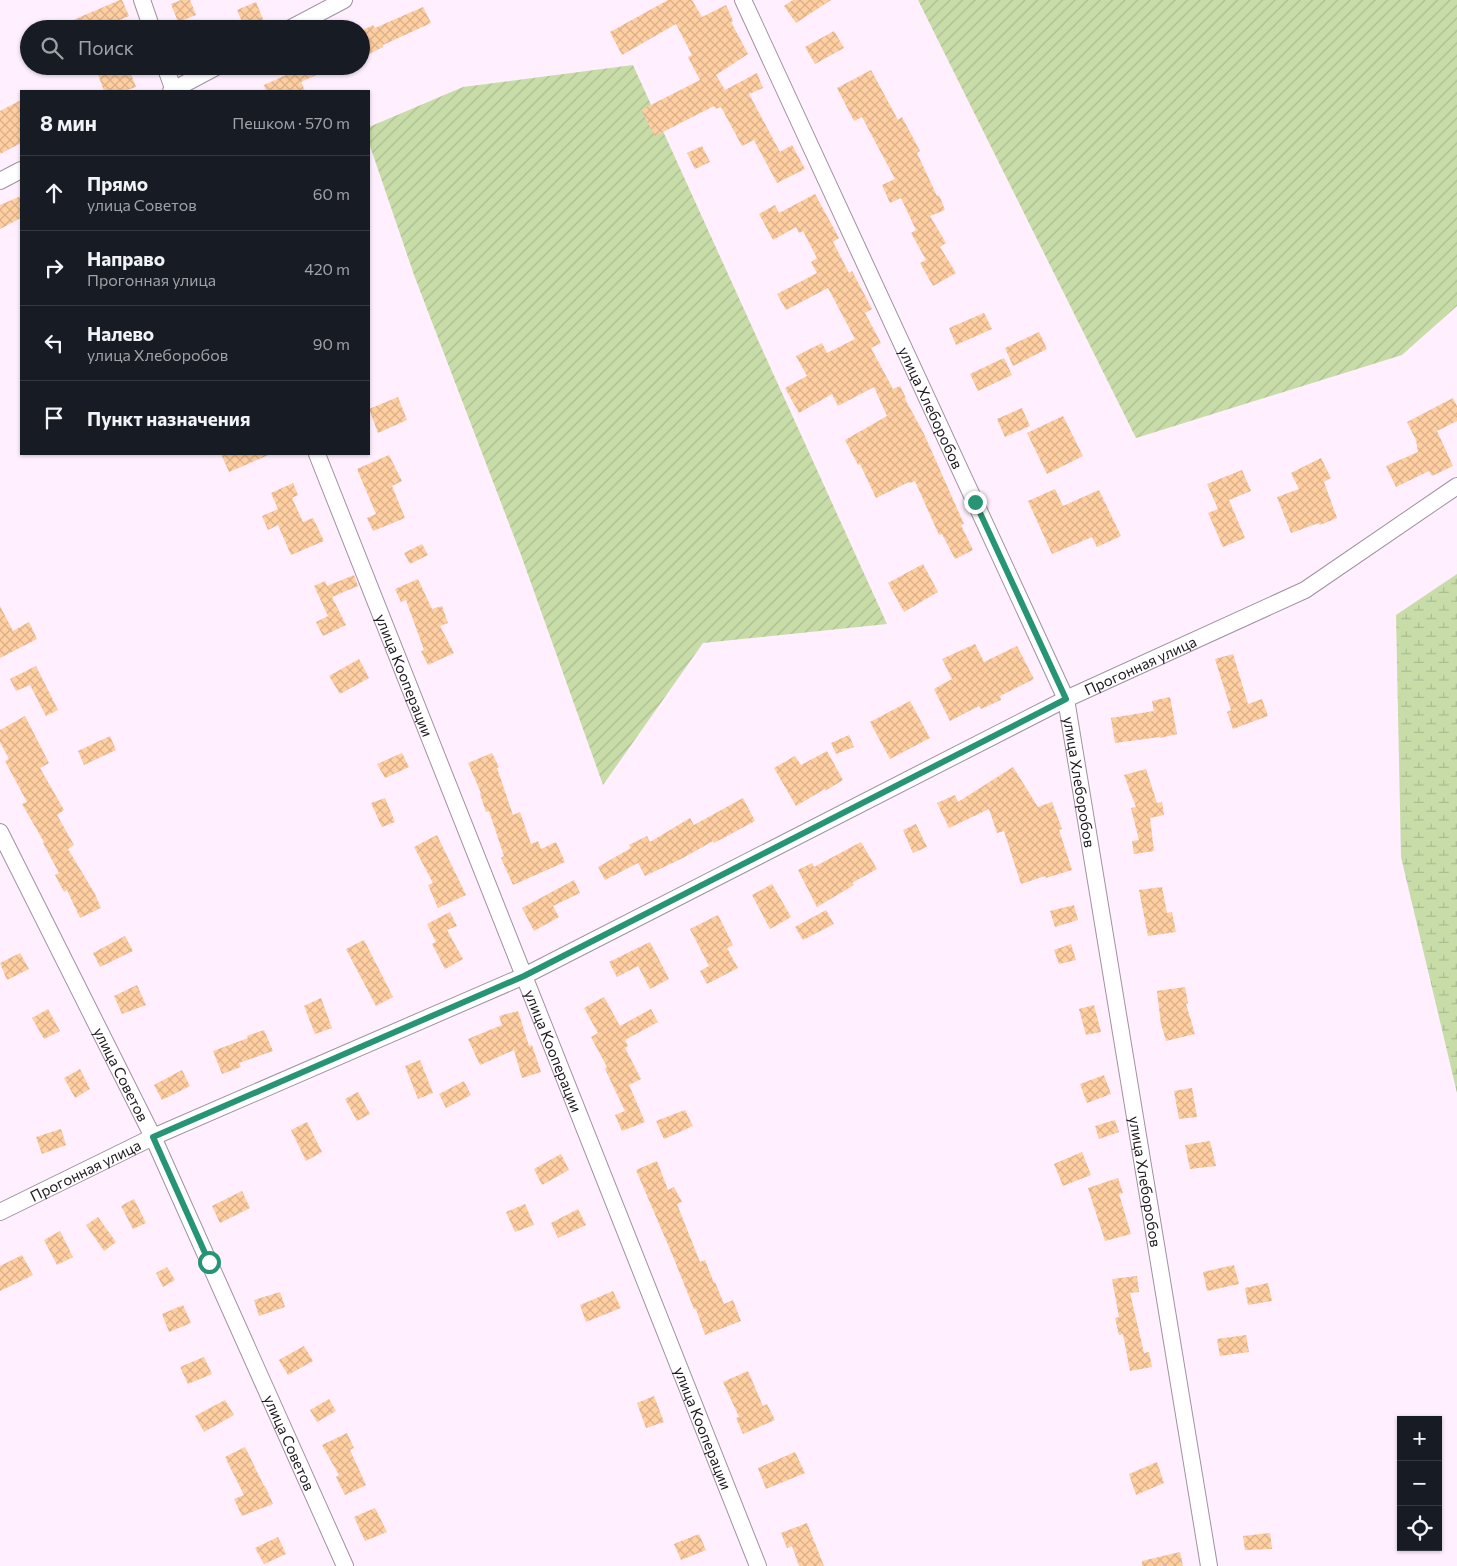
<!DOCTYPE html>
<html lang="ru">
<head>
<meta charset="utf-8">
<style>
  body { margin:0; font-family:Commissioner,sans-serif; background:#20242c; color:#f1f3f6 }
  .controls { position:absolute; right:15px; bottom:15px; display:grid; overflow:hidden; border-radius:0px; box-shadow:0 1px 4px #0004 }
  .controls button { width:45px; height:45px; display:grid; place-items:center; padding:0; border:0; border-bottom:1px solid #363941; background:#171b24; color:#f1f3f6; font:25px sans-serif }
  .stop { position:absolute; width:15px; height:15px; margin:-11px; border:4px solid #269475; border-radius:50%; background:#fff }
  .stop.end { background:#269475; border-color:#fff; box-shadow:0 1px 5px #0008 }
  .list { margin:0; padding:0; list-style:none }
  h2 { display:flex; justify-content:space-between; align-items:center; height:65px; margin:0; padding:0 20px; font-size:21px }
  h2 small { font-size:16px; font-weight:400; color:#9ea1a6 }
  .list li { display:grid; grid-template-columns:32px 1fr auto; gap:15px; align-items:center; box-sizing:border-box; height:75px; padding:0 20px; border-top:1px solid #363941 }
  .list b { display:block; font-size:19px; white-space:nowrap }
  .list p { margin:0; font-size:16px; white-space:nowrap; color:#9ea1a6 }
  .list em { font-size:16px; font-style:normal; color:#9ea1a6 }
  .icon { flex:none; width:28px; height:28px; fill:none; stroke:currentColor; stroke-width:2; stroke-linecap:round; stroke-linejoin:round }
  .map { position:relative; flex:none; width:1457px; height:1566px; overflow:hidden }
  .search { position:absolute; background:#171b24; box-shadow:0 1px 4px #0004; left:20px; top:20px; width:350px; height:55px; display:flex; align-items:center; gap:12px; box-sizing:border-box; padding:0 18px; border-radius:28px; color:#9ea1a6; font-size:19px }
  .panel { position:absolute; background:#171b24; box-shadow:0 1px 4px #0004; left:20px; top:90px; width:350px; height:365px; border-radius:0px }
  .map>svg:first-child { display:block }
  .wetland { fill:url(#wetland-marsh) }
  .garden { fill:url(#garden-furrows) }
  .building { fill:url(#building-cross-hatch) }
  .lines { fill:none; stroke-linecap:round; stroke-linejoin:round }
  .street-casing { stroke:#a092a0; stroke-width:18 }
  .street { stroke:#fff; stroke-width:16 }
  .route { stroke:#269475; stroke-width:6 }
  .labels { text-anchor:middle; dominant-baseline:central; stroke-width:4; stroke-linejoin:round; paint-order:stroke }
  .street-label { font-size:15px; fill:#1e191f; stroke:#ffefff }
</style>
</head>
<body>
<div class="map">
<svg width="1457" height="1566" viewBox="0 0 1457 1566">
  <defs>
    <pattern id="wetland-marsh" width="20" height="14" patternUnits="userSpaceOnUse" patternTransform="scale(1.25)"><rect width="20" height="14" fill="#c8dca8"/><path d="M1 5h8M5 5V1M11 12h8M15 12V8" fill="none" stroke="#abbc90"/></pattern>
    <pattern id="garden-furrows" width="10" height="10" patternUnits="userSpaceOnUse" patternTransform="scale(1.25)"><rect width="10" height="10" fill="#c8dca8"/><path d="M-1 1l2-2M0 10L10 0M9 11l2-2" fill="none" stroke="#abbc90"/></pattern>
    <pattern id="building-cross-hatch" width="8" height="8" patternUnits="userSpaceOnUse" patternTransform="scale(1.25)"><rect width="8" height="8" fill="#ffcea1"/><path d="M0 0l8 8M0 8l8-8" fill="none" stroke="#dab08a"/></pattern>
  </defs>
  <rect width="100%" height="100%" fill="#ffefff"/>
  <!-- wetland -->
  <path class="wetland" d="M1457,574V1093L1401,857L1396,615Z"/>
  <!-- garden -->
  <g class="garden">
    <path d="M918,0H1457V306L1402,355L1136,438Z"/>
    <path d="M633,65L887,624L703,643L603,785L521,555L414,275L369,143V127L463,87Z"/>
  </g>
  <!-- building -->
  <g class="building">
    <path d="M120,0H122L129,16L98,29H52Z"/>
    <path d="M181,0H190L196,15L178,22L171,4Z"/>
    <path d="M668,0H692L702,17L726,5L733,21L731,22L748,54L716,75L725,90L757,73L763,88L749,94L780,152L792,145L805,169L777,183L754,140L742,146L721,107L716,109L714,106L655,136L641,110L700,80L688,57L692,55L676,24L622,55L610,32Z"/>
    <path d="M793,0H831L796,23L784,6Z"/>
    <path d="M256,2L267,29H245L237,10Z"/>
    <path d="M423,7L431,23L383,45V47L369,54L361,38V31L373,25L375,28Z"/>
    <path d="M834,31L844,48L815,64L805,47Z"/>
    <path d="M95,66H128L136,87L124,91H104Z"/>
    <path d="M306,66H336L301,82L305,91H266L264,85Z"/>
    <path d="M871,70L898,120L902,117L920,151L917,153L937,196L939,195L945,210L930,216L946,243L940,247L956,273L933,286L920,263L926,260L911,233L916,230L901,198L890,203L882,185L895,179L862,117L854,121L837,88Z"/>
    <path d="M21,100V143L0,154V111Z"/>
    <path d="M702,146L710,162L695,169L687,153Z"/>
    <path d="M815,194L839,238L833,242L849,273L852,271L872,309L865,313L881,343L871,348L893,389L900,386L906,398L905,399L924,434L964,524L961,525L973,550L955,559L942,534L939,535L915,481L910,483L909,482L876,498L860,464L858,465L845,440L887,416L874,387L838,406L832,394L799,413L785,388L807,376L796,356L822,343L827,353L855,339L828,288L786,310L777,294L817,273L811,262L817,258L803,231L799,233L796,227L773,240L759,214L775,205L779,213Z"/>
    <path d="M21,196V218L0,229V205Z"/>
    <path d="M984,313L992,329L956,345L949,328Z"/>
    <path d="M1039,332L1047,349L1013,366L1005,348Z"/>
    <path d="M1004,358L1012,375L978,391L970,374Z"/>
    <path d="M398,397L407,420L378,433L369,409Z"/>
    <path d="M1453,398L1457,406V421L1437,431L1453,466L1432,476L1429,471L1396,487L1386,466L1418,452L1416,440L1407,422Z"/>
    <path d="M1022,408L1030,426L1005,437L997,419Z"/>
    <path d="M1063,416L1083,456L1047,474L1027,433Z"/>
    <path d="M221,454H271L229,472Z"/>
    <path d="M389,455L402,481L392,486L405,518L373,531L367,518L376,514L357,469Z"/>
    <path d="M1321,458L1331,478L1324,482L1337,518L1320,525L1319,523L1291,533L1277,497L1299,489L1291,473Z"/>
    <path d="M1242,470L1251,491L1229,500L1245,538L1223,547L1208,513L1218,509L1207,484Z"/>
    <path d="M293,483L298,495L292,498L303,522L313,518L324,541L291,555L278,525L268,530L262,516L278,509L271,493Z"/>
    <path d="M1055,489L1063,506L1099,490L1121,536L1097,547L1092,537L1052,554L1028,501Z"/>
    <path d="M422,544L428,555L410,564L404,553Z"/>
    <path d="M923,564L938,592L904,612L888,583Z"/>
    <path d="M354,575L358,586L332,597L346,625L323,636L316,622L328,616L314,586L325,581L327,586Z"/>
    <path d="M418,579L432,609L442,606L448,623L440,626L454,653L428,665L421,651L424,650L406,600L401,602L395,589Z"/>
    <path d="M0,606L13,631L29,622L37,639L0,658Z"/>
    <path d="M975,644L984,662L1017,646L1034,679L1000,696L1001,700L981,709L979,706L950,721L934,689L952,679L942,659Z"/>
    <path d="M1233,654L1248,704L1262,699L1268,716L1233,729L1227,712L1231,710L1215,659Z"/>
    <path d="M359,659L369,678L340,694L329,676Z"/>
    <path d="M36,666L58,710L46,716L30,685L16,691L10,679Z"/>
    <path d="M1170,697L1177,734L1160,738V737L1115,743L1111,718L1154,711L1152,701Z"/>
    <path d="M910,701L930,738L890,759L870,722Z"/>
    <path d="M25,716L49,763L40,768L64,810L57,815L74,845L68,849L95,894L101,908L80,918L67,890L64,892L55,875L59,873L43,843L44,842L22,804L27,802L5,761L9,759L0,742V730Z"/>
    <path d="M849,735L854,747L836,754L831,743Z"/>
    <path d="M110,736L116,750L84,765L78,751Z"/>
    <path d="M827,751L843,780L825,791V789L796,806L774,768L795,756L801,765Z"/>
    <path d="M402,753L409,767L385,778L377,764Z"/>
    <path d="M492,753L499,767L497,768L513,815L520,812L531,844L538,841L541,849L556,842L565,862L513,885L501,858L504,856L489,811L486,812L480,794L481,793L468,763Z"/>
    <path d="M1013,767L1038,807L1052,802L1062,829L1059,830L1072,870L1046,878L1045,876L1021,884L1004,831L997,833L989,809L949,828L937,803L955,795L958,802Z"/>
    <path d="M1146,769L1157,803L1162,802L1164,815L1150,818L1154,851L1134,854L1132,841L1139,840L1131,808L1136,807L1124,775Z"/>
    <path d="M385,798L395,822L382,827L371,803Z"/>
    <path d="M743,798L755,821L714,843L713,841L683,858L645,876L638,863L605,880L598,867L631,848L629,845L647,836L650,842L690,818L694,825Z"/>
    <path d="M916,824L927,847L913,853L903,830Z"/>
    <path d="M437,835L466,895L438,908L428,885L433,883L414,847Z"/>
    <path d="M861,842L877,869L852,883L854,885L817,907L798,870L812,863L814,867Z"/>
    <path d="M574,880L580,893L553,906L559,917L534,931L522,908Z"/>
    <path d="M772,884L791,917L770,929L752,895Z"/>
    <path d="M1162,887L1167,913L1172,912L1176,932L1148,936L1139,890Z"/>
    <path d="M1074,905L1078,920L1055,927L1050,911Z"/>
    <path d="M826,910L834,924L803,940L795,927Z"/>
    <path d="M450,912L457,926L447,930L463,959L445,969L432,944L436,942L427,924Z"/>
    <path d="M718,915L733,945L727,948L738,968L707,984L700,971L709,966L690,929Z"/>
    <path d="M125,936L133,951L100,967L93,953Z"/>
    <path d="M364,940L393,997L376,1006L346,949Z"/>
    <path d="M650,942L669,979L650,989L638,966L617,977L609,962Z"/>
    <path d="M1071,944L1076,960L1059,964L1054,950Z"/>
    <path d="M20,953L29,969L7,980L0,963Z"/>
    <path d="M137,985L146,1005L122,1014L114,996Z"/>
    <path d="M1185,987L1188,1003L1186,1004L1195,1034L1166,1041L1161,1024L1157,991Z"/>
    <path d="M604,997L620,1026L651,1009L658,1022L625,1040L628,1046L625,1048L641,1079L629,1085L645,1122L622,1131L615,1115L625,1111L605,1069L607,1067L591,1037L598,1033L584,1008Z"/>
    <path d="M321,998L332,1028L315,1034L304,1006Z"/>
    <path d="M1094,1005L1101,1032L1086,1035L1079,1009Z"/>
    <path d="M48,1009L60,1031L44,1039L32,1018Z"/>
    <path d="M518,1011L529,1046L532,1045L541,1072L522,1078L514,1050L480,1065L468,1039L502,1025L499,1016Z"/>
    <path d="M264,1030L273,1051L239,1063L241,1067L222,1074L213,1051L248,1038L247,1036Z"/>
    <path d="M420,1060L433,1093L418,1099L405,1066Z"/>
    <path d="M80,1069L90,1089L75,1098L64,1078Z"/>
    <path d="M182,1070L190,1086L162,1100L154,1085Z"/>
    <path d="M1104,1075L1111,1094L1087,1103L1080,1084Z"/>
    <path d="M464,1081L471,1095L446,1108L439,1094Z"/>
    <path d="M1192,1088L1197,1117L1179,1119L1174,1091Z"/>
    <path d="M358,1092L370,1114L357,1121L345,1099Z"/>
    <path d="M685,1110L693,1126L664,1139L656,1121Z"/>
    <path d="M1115,1120L1119,1132L1099,1139L1095,1126Z"/>
    <path d="M307,1122L322,1152L306,1161L291,1130Z"/>
    <path d="M61,1129L66,1145L42,1154L36,1137Z"/>
    <path d="M1210,1141L1216,1166L1190,1169L1185,1145Z"/>
    <path d="M1082,1152L1091,1175L1063,1186L1054,1164Z"/>
    <path d="M561,1154L569,1170L542,1185L534,1169Z"/>
    <path d="M657,1161L668,1190L674,1187L682,1202L677,1204L700,1262L705,1260L714,1283L715,1282L724,1304L733,1300L741,1321L705,1335L696,1309H694L672,1254L636,1170Z"/>
    <path d="M1118,1178L1123,1193L1119,1194L1131,1234L1105,1241L1088,1188Z"/>
    <path d="M242,1191L250,1208L220,1223L212,1206Z"/>
    <path d="M134,1199L146,1223L133,1229L121,1206Z"/>
    <path d="M525,1204L534,1225L515,1232L506,1212Z"/>
    <path d="M578,1209L586,1225L558,1238L551,1223Z"/>
    <path d="M98,1217L116,1242L104,1251L86,1225Z"/>
    <path d="M60,1231L73,1257L57,1265L44,1240Z"/>
    <path d="M22,1255L33,1275L0,1291V1266Z"/>
    <path d="M1234,1265L1239,1284L1207,1291L1203,1272Z"/>
    <path d="M167,1267L175,1280L163,1287L156,1273Z"/>
    <path d="M1137,1276L1139,1292L1130,1293L1144,1353L1149,1352L1152,1367L1130,1371L1123,1334L1119,1335L1115,1318L1119,1317L1112,1279Z"/>
    <path d="M1268,1283L1272,1301L1248,1305L1245,1288Z"/>
    <path d="M613,1291L621,1308L586,1322L580,1305Z"/>
    <path d="M280,1292L285,1307L259,1316L254,1300Z"/>
    <path d="M183,1305L191,1323L169,1332L162,1314Z"/>
    <path d="M1246,1335L1249,1352L1220,1356L1217,1339Z"/>
    <path d="M304,1346L313,1361L288,1375L279,1360Z"/>
    <path d="M204,1357L212,1374L188,1384L180,1367Z"/>
    <path d="M748,1371L763,1406L767,1404L775,1420L743,1434L736,1418L739,1417L723,1382Z"/>
    <path d="M654,1396L664,1422L646,1428L637,1403Z"/>
    <path d="M329,1399L336,1411L317,1422L310,1410Z"/>
    <path d="M225,1400L234,1415L204,1432L195,1416Z"/>
    <path d="M347,1433L354,1448L350,1450L366,1485L345,1495L336,1477L339,1475L322,1445Z"/>
    <path d="M245,1447L264,1486H265L273,1504L242,1516L234,1499L244,1495L225,1457Z"/>
    <path d="M795,1452L805,1473L766,1489L758,1468Z"/>
    <path d="M1157,1462L1164,1483L1136,1495L1129,1474Z"/>
    <path d="M375,1508L387,1532L365,1541L354,1517Z"/>
    <path d="M807,1523L824,1566H799L792,1546L787,1548L781,1533Z"/>
    <path d="M1270,1533L1272,1549L1245,1550L1243,1536Z"/>
    <path d="M699,1534L706,1550L681,1560L674,1544Z"/>
    <path d="M278,1537L286,1554L264,1564L255,1548Z"/>
    <path d="M1180,1552L1183,1566H1142V1561Z"/>
  </g>
  <g class="lines">
    <defs>
      <g id="street">
        <path d="M142,0L152,29"/>
        <path id="s1" d="M743,0L1066,699L1209,1566"/>
        <path d="M289,29L344,0"/>
        <path d="M165,66L174,91"/>
        <path d="M171,91L218,66"/>
        <path d="M0,181L21,170"/>
        <path id="s2" d="M317,454L758,1566"/>
        <path id="s3" d="M0,832L153,1137L345,1566"/>
        <path id="s4" d="M0,1212L153,1137L524,976L1066,699L1305,590L1457,486"/>
      </g>
    </defs>
    <!-- street casing -->
    <use href="#street" class="street-casing"/>
    <!-- street -->
    <use href="#street" class="street"/>
  </g>
  <g class="lines">
    <!-- route -->
    <path class="route" d="M209,1262L153,1137L524,976L1066,699L975,502"/>
  </g>
  <g class="labels">
    <!-- street labels -->
    <g class="street-label">
      <text stroke="none"><textPath href="#s1" startOffset="449">улица Хлеборобов</textPath></text>
      <text stroke="none"><textPath href="#s4" startOffset="1265">Прогонная улица</textPath></text>
      <text stroke="none"><textPath href="#s2" startOffset="238">улица Кооперации</textPath></text>
      <text stroke="none"><textPath href="#s1" startOffset="854">улица Хлеборобов</textPath></text>
      <text stroke="none"><textPath href="#s2" startOffset="642">улица Кооперации</textPath></text>
      <text stroke="none"><textPath href="#s3" startOffset="271">улица Советов</textPath></text>
      <text stroke="none"><textPath href="#s4" startOffset="95">Прогонная улица</textPath></text>
      <text stroke="none"><textPath href="#s1" startOffset="1259">улица Хлеборобов</textPath></text>
      <text stroke="none"><textPath href="#s2" startOffset="1048">улица Кооперации</textPath></text>
      <text stroke="none"><textPath href="#s3" startOffset="676">улица Советов</textPath></text>
    </g>
  </g>
</svg>
<div class="controls">
<button>+</button>
<button>−</button>
<button><svg class="icon" aria-label="locate" viewBox="0 0 24 24"><circle cx="12" cy="12" r="6"/><path d="M12 2v4M12 18v4M2 12h4M18 12h4"/></svg></button>
</div>
<div class="stop" style="left:209px;top:1262px"></div>
<div class="stop end" style="left:975px;top:502px"></div>
<div class="search"><svg class="icon" aria-label="search" viewBox="0 0 24 24"><circle cx="10" cy="10" r="6"/><path d="M15 15l6 6"/></svg>Поиск</div>
<section class="panel">
<h2>8 мин<small>Пешком · 570 m</small></h2>
<ul class="list">
<li><svg class="icon" aria-label="ahead" viewBox="0 0 24 24"><path d="M12 20V5M6 11l6-6 6 6"/></svg><div><b>Прямо</b><p>улица Советов</p></div><em>60 m</em></li>
<li><svg class="icon" aria-label="right" viewBox="0 0 24 24"><path d="M7 20v-9h11M14 6l5 5-5 5"/></svg><div><b>Направо</b><p>Прогонная улица</p></div><em>420 m</em></li>
<li><svg class="icon" aria-label="left" viewBox="0 0 24 24"><path d="M17 20v-9H6M10 6l-5 5 5 5"/></svg><div><b>Налево</b><p>улица Хлеборобов</p></div><em>90 m</em></li>
<li><svg class="icon" aria-label="arrive" viewBox="0 0 24 24"><path d="M6 21V4h12l-3 4 3 4H6"/></svg><div><b>Пункт назначения</b></div></li>
</ul>
</section>
</div>
</body>
</html>
